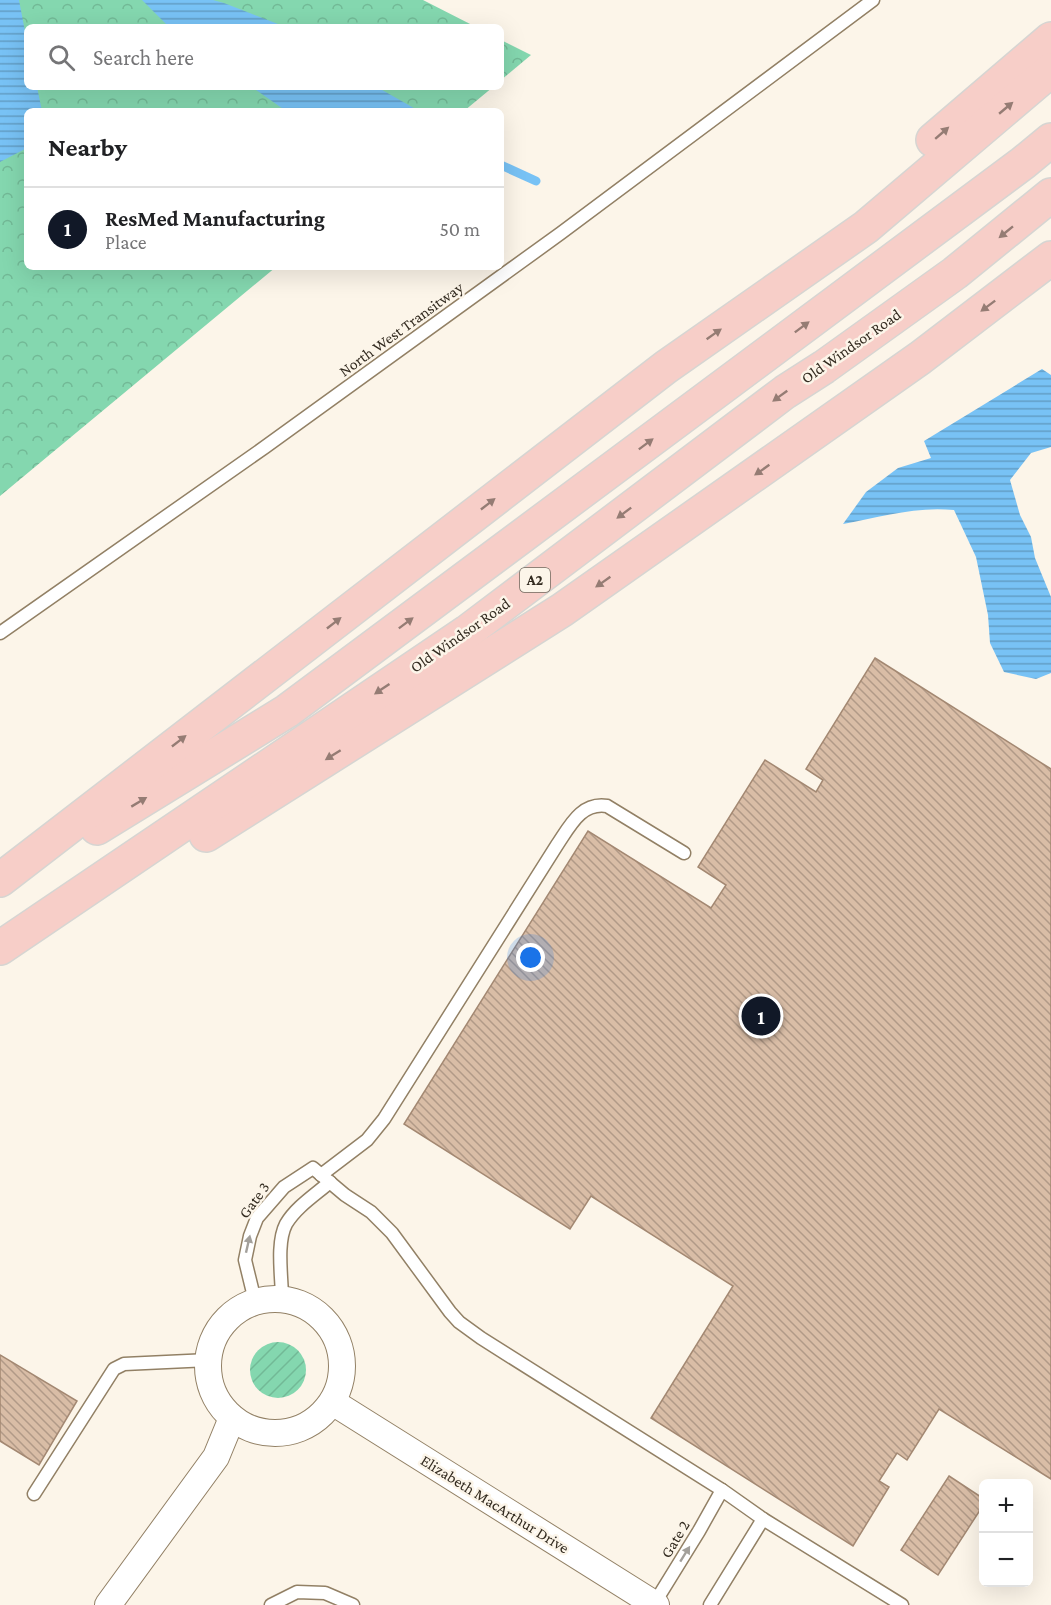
<!DOCTYPE html>
<html lang="en">
<head>
<meta charset="utf-8">
<style>
  body { margin:0; font-family:"Crimson Pro",serif; background:#f2f2f2; color:#202124 }
  .controls { position:absolute; right:18px; bottom:18px; display:grid; overflow:hidden; border-radius:9px; box-shadow:0 6px 24px #0002 }
  .controls button { width:54px; height:54px; display:grid; place-items:center; padding:0; border:0; border-bottom:2px solid #e0e0e0; background:#fff; color:#202124; font:30px sans-serif }
  .you { position:absolute; left:531px; top:958px; width:21px; height:21px; margin:-15px; border:4px solid #fff; border-radius:50%; background:#1a73e8; box-shadow:0 0 0 9px #1a73e833 }
  .badge { display:grid; place-items:center; width:39px; height:39px; border-radius:50%; background:#111827; color:#fff; font-size:20px; font-weight:700 }
  .pin { position:absolute; translate:-50% -50%; border:3px solid #fff; box-shadow:0 2px 6px #0006 }
  .list { margin:0; padding:0; list-style:none }
  h2 { display:flex; justify-content:space-between; align-items:center; height:78px; margin:0; padding:0 24px; font-size:26px }
  h2 small { font-size:20px; font-weight:400; color:#757577 }
  .list li { display:grid; grid-template-columns:39px 1fr auto; gap:18px; align-items:center; box-sizing:border-box; height:84px; padding:0 24px; border-top:2px solid #e0e0e0 }
  .list b { display:block; font-size:22px; white-space:nowrap }
  .list p { margin:0; font-size:20px; white-space:nowrap; color:#757577 }
  .list em { font-size:20px; font-style:normal; color:#757577 }
  .icon { flex:none; width:33px; height:33px; fill:none; stroke:currentColor; stroke-width:2; stroke-linecap:round; stroke-linejoin:round }
  .map { position:relative; flex:none; width:1051px; height:1605px; overflow:hidden }
  .search { position:absolute; background:#fff; box-shadow:0 6px 24px #0002; left:24px; top:24px; width:480px; height:66px; display:flex; align-items:center; gap:15px; box-sizing:border-box; padding:0 21px; border-radius:9px; color:#757577; font-size:22px }
  .panel { position:absolute; background:#fff; box-shadow:0 6px 24px #0002; left:24px; top:108px; width:480px; height:162px; border-radius:9px }
  .map>svg:first-child { display:block }
  .forest { fill:url(#forest-crowns) }
  .garden { fill:url(#garden-furrows) }
  .water { fill:url(#water-rules) }
  .lines { fill:none; stroke-linecap:round; stroke-linejoin:round }
  .stream { stroke:#78c2f5; stroke-width:9 }
  .building { fill:url(#building-back-hatch); stroke:#a38872; stroke-width:1.5 }
  .service-casing { stroke:#928065; stroke-width:15 }
  .minor-casing { stroke:#928065; stroke-width:28 }
  .trunk-casing { stroke:#d6d5d2; stroke-width:36 }
  .service { stroke:#fff; stroke-width:12 }
  .minor { stroke:#fff; stroke-width:26 }
  .trunk { stroke:#f7cec8; stroke-width:33 }
  .oneway { fill:#957c74 }
  .oneway2 { fill:#a3a09b }
  .labels { text-anchor:middle; dominant-baseline:central; stroke-width:5; stroke-linejoin:round; paint-order:stroke }
  .shield { fill:#fcf5e9; stroke:#6f685c; stroke-width:1.5 }
  .shield-label { font-size:15px; font-weight:bold; fill:#332b20 }
  .street-label { font-size:16px; fill:#332b20; stroke:#fcf5e9 }
</style>
</head>
<body>
<div class="map">
<svg width="1051" height="1605" viewBox="0 0 1051 1605">
  <defs>
    <pattern id="forest-crowns" width="20" height="18" patternUnits="userSpaceOnUse" patternTransform="scale(1.5)"><rect width="20" height="18" fill="#84d7af"/><path d="M2 6a3 3 0 1 1 6 0M12 15a3 3 0 1 1 6 0" fill="none" stroke="#72b996"/></pattern>
    <pattern id="garden-furrows" width="10" height="10" patternUnits="userSpaceOnUse" patternTransform="scale(1.5)"><rect width="10" height="10" fill="#84d7af"/><path d="M-1 1l2-2M0 10L10 0M9 11l2-2" fill="none" stroke="#72b996"/></pattern>
    <pattern id="water-rules" width="6" height="5" patternUnits="userSpaceOnUse" patternTransform="scale(1.5)"><rect width="6" height="5" fill="#78c2f5"/><path d="M0 2.5h6" fill="none" stroke="#639ec6"/></pattern>
    <pattern id="building-back-hatch" width="6" height="6" patternUnits="userSpaceOnUse" patternTransform="scale(1.5)"><rect width="6" height="6" fill="#d9bda6"/><path d="M-1 5l2 2M0 0l6 6M5-1l2 2" fill="none" stroke="#b19a87"/></pattern>
  </defs>
  <rect width="100%" height="100%" fill="#fcf5e9"/>
  <!-- forest -->
  <g class="forest">
    <path d="M0,0H423L476,27H27V87H493L464,111H27V267H276L0,496Z"/>
    <path d="M501,40L531,55L501,80Z"/>
  </g>
  <!-- garden -->
  <circle class="garden" cx="278" cy="1370" r="28"/>
  <!-- water -->
  <g class="water">
    <path d="M0,0H19L27,42V87H37L42,111H27V148L0,162Z"/>
    <path d="M142,0H213L224,3L278,24L281,27H169Z"/>
    <path d="M252,87H377L419,111H286Z"/>
    <path d="M1042,369L1051,375V447L1031,453L1010,480L1020,515L1031,537L1035,558L1051,597V673L1036,679L1004,672L990,643L988,615L976,557L954,510C916,506 880,517 843,524L866,492L898,468L931,458L924,441Z"/>
  </g>
  <g class="lines">
    <!-- stream -->
    <path class="stream" d="M501,165L536,181"/>
  </g>
  <!-- building -->
  <g class="building">
    <path d="M875,658L1051,769V1479L939,1409L907,1460L897,1453L879,1481L889,1487L853,1546L651,1418L733,1286L591,1196L570,1229L404,1124L588,831L711,908L726,885L698,867L765,760L816,792L823,780L806,769Z"/>
    <path d="M0,1355L77,1401L39,1465L0,1441Z"/>
    <path d="M949,1476L984,1499V1504L938,1575L901,1550Z"/>
  </g>
  <g class="lines">
    <defs>
      <g id="service">
        <path d="M0,633L265,447L561,233L873,0"/>
        <path d="M321,1175L367,1140L384,1119L557,845C570,826 581,802 607,806L684,853"/>
        <path d="M282,1299C282,1278 276,1243 286,1224C296,1207 315,1195 330,1182"/>
        <path d="M255,1301L245,1260L250,1236L257,1218L284,1187L313,1168L345,1195L371,1212L392,1233L450,1312L459,1322L481,1338L722,1490L763,1519L902,1605"/>
        <path d="M34,1494L114,1369L124,1364L209,1360"/>
        <path d="M654,1604L699,1531L722,1490"/>
        <path d="M271,1605L297,1592L325,1593L353,1605"/>
        <path d="M710,1605L763,1519"/>
      </g>
      <g id="minor">
        <circle cx="275" cy="1366" r="67"/>
        <path d="M334,1403L656,1605"/>
        <path d="M108,1605L216,1457L232,1418"/>
      </g>
      <g id="trunk">
        <path d="M933,140L1051,39"/>
        <path d="M97,828L287,711L1023,163L1051,140"/>
        <path d="M206,835L562,610L920,358L1051,258"/>
        <path d="M0,880L666,367L866,227L1051,70"/>
        <path d="M0,948L467,632L785,392L824,367L955,273L1051,195"/>
      </g>
    </defs>
    <!-- service casing -->
    <use href="#service" class="service-casing"/>
    <!-- minor casing -->
    <use href="#minor" class="minor-casing"/>
    <!-- trunk casing -->
    <use href="#trunk" class="trunk-casing"/>
    <!-- service -->
    <use href="#service" class="service"/>
    <!-- minor -->
    <use href="#minor" class="minor"/>
    <!-- trunk -->
    <use href="#trunk" class="trunk"/>
  </g>
  <!-- one-way arrows -->
  <defs><path id="oneway-solid" d="M-6-.8H1V-3.2L6.5 0L1 3.2V.8H-6Z" transform="scale(1.5)"/></defs>
  <g class="oneway">
    <use href="#oneway-solid" transform="translate(1006 108) rotate(-40)"/>
    <use href="#oneway-solid" transform="translate(942 133) rotate(-41)"/>
    <use href="#oneway-solid" transform="translate(1006 232) rotate(141)"/>
    <use href="#oneway-solid" transform="translate(988 306) rotate(143)"/>
    <use href="#oneway-solid" transform="translate(802 327) rotate(-37)"/>
    <use href="#oneway-solid" transform="translate(714 334) rotate(-35)"/>
    <use href="#oneway-solid" transform="translate(780 396) rotate(144)"/>
    <use href="#oneway-solid" transform="translate(646 444) rotate(-37)"/>
    <use href="#oneway-solid" transform="translate(762 470) rotate(145)"/>
    <use href="#oneway-solid" transform="translate(488 504) rotate(-38)"/>
    <use href="#oneway-solid" transform="translate(624 513) rotate(143)"/>
    <use href="#oneway-solid" transform="translate(603 582) rotate(145)"/>
    <use href="#oneway-solid" transform="translate(334 623) rotate(-38)"/>
    <use href="#oneway-solid" transform="translate(406 623) rotate(-37)"/>
    <use href="#oneway-solid" transform="translate(382 689) rotate(146)"/>
    <use href="#oneway-solid" transform="translate(179 741) rotate(-38)"/>
    <use href="#oneway-solid" transform="translate(333 755) rotate(148)"/>
    <use href="#oneway-solid" transform="translate(139 802) rotate(-31)"/>
  </g>
  <g class="oneway2">
    <use href="#oneway-solid" transform="translate(248 1244) rotate(-77)"/>
    <use href="#oneway-solid" transform="translate(685 1554) rotate(-58)"/>
  </g>
  <g class="labels">
    <!-- shield labels -->
    <rect class="shield" x="520" y="568" width="30" height="24" rx="4.5"/>
    <g class="shield-label">
      <text x="535" y="580">A2</text>
    </g>
    <!-- street labels -->
    <g class="street-label">
      <text transform="translate(401 329) rotate(-36)">North West Transitway</text>
      <text transform="translate(851 346) rotate(-35)">Old Windsor Road</text>
      <text transform="translate(460 635) rotate(-35)">Old Windsor Road</text>
      <text transform="translate(254 1200) rotate(-54)">Gate 3</text>
      <text transform="translate(495 1504) rotate(32)">Elizabeth MacArthur Drive</text>
      <text transform="translate(675 1539) rotate(-59)">Gate 2</text>
    </g>
  </g>
</svg>
<div class="controls">
<button>+</button>
<button>−</button>
</div>
<div class="you"></div>
<div class="pin badge" style="left:761px;top:1016px">1</div>
<div class="search"><svg class="icon" aria-label="search" viewBox="0 0 24 24"><circle cx="10" cy="10" r="6"/><path d="M15 15l6 6"/></svg>Search here</div>
<section class="panel">
<h2>Nearby<small></small></h2>
<ul class="list">
<li><span class="badge">1</span><div><b>ResMed Manufacturing</b><p>Place</p></div><em>50 m</em></li>
</ul>
</section>
</div>
</body>
</html>
